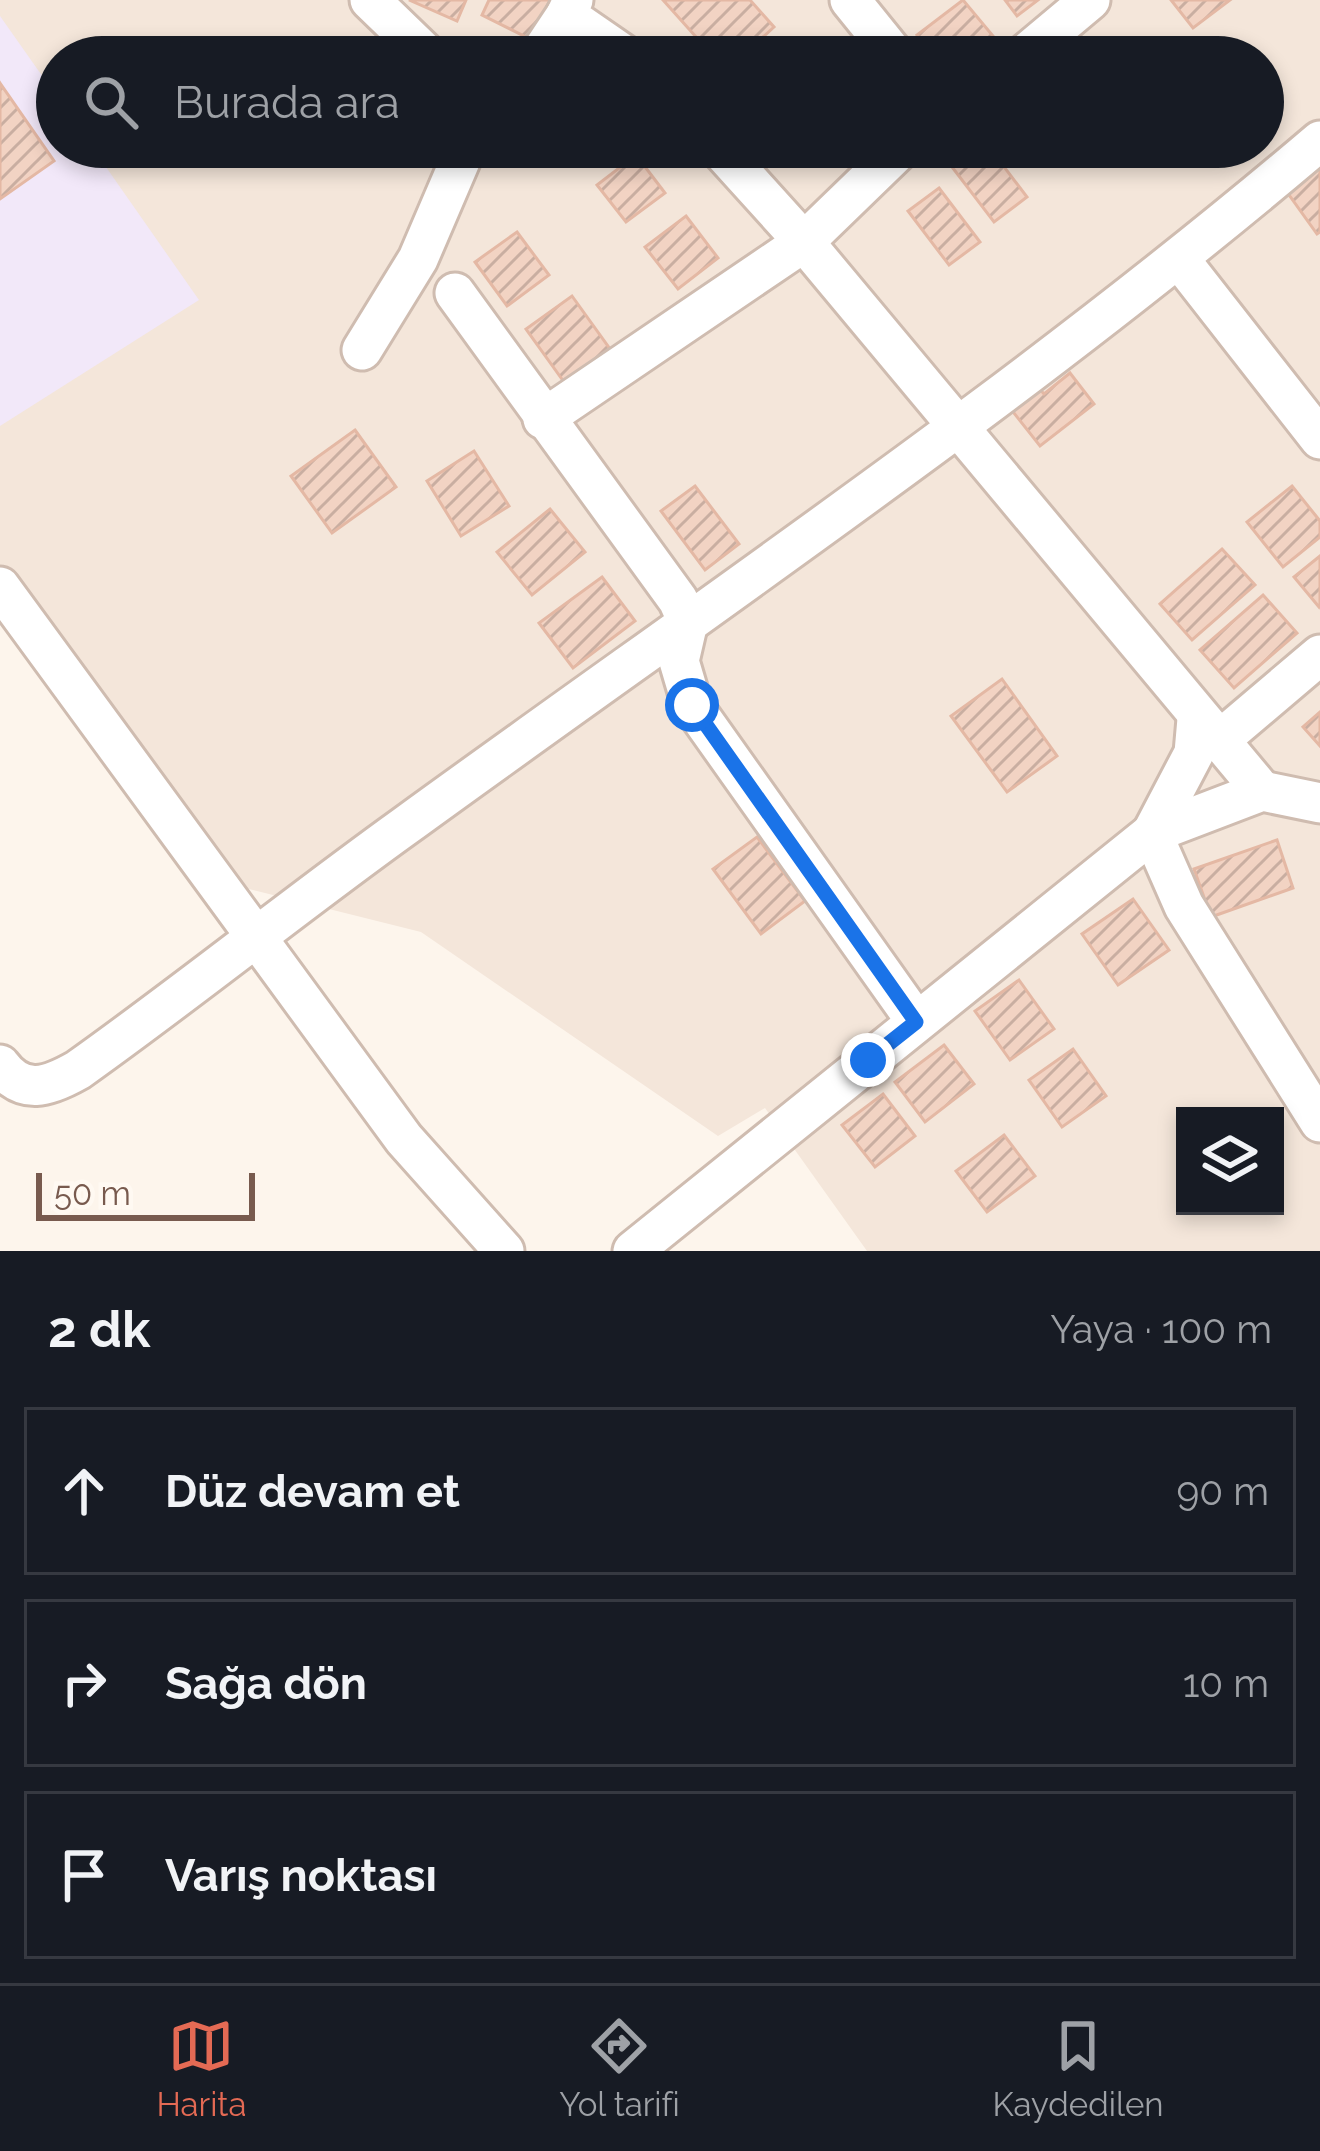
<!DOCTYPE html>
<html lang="tr">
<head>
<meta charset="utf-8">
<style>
  body { margin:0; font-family:Raleway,sans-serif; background:#20242c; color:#f1f3f6 }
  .controls { position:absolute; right:36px; bottom:36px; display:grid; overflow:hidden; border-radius:0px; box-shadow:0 6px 18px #0003 }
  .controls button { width:108px; height:108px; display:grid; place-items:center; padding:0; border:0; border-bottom:3px solid #363941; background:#171b24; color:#f1f3f6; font:60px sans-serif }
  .scale { position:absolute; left:36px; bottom:30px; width:219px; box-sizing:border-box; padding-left:12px; border:6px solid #785a4e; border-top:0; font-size:33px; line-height:42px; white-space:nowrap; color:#785a4e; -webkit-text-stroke:9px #fff9f2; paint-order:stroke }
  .stop { position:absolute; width:36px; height:36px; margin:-27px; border:9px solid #1a73e8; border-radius:50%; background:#fff }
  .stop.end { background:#1a73e8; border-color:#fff; box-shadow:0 3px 12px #0008 }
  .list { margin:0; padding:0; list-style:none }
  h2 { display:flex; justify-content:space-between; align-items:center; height:156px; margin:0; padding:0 48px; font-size:51px }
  h2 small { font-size:39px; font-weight:400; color:#9ea1a6 }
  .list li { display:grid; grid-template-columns:78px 1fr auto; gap:36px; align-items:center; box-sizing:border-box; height:168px; margin:0 24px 24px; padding:0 24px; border:3px solid #363941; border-radius:0px }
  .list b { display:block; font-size:45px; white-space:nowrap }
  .list em { font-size:39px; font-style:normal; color:#9ea1a6 }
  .icon { flex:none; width:66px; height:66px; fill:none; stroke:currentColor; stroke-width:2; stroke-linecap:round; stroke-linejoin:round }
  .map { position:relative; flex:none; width:1320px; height:1251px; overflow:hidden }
  .search { position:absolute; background:#171b24; box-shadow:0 6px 18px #0003; left:36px; right:36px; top:36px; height:132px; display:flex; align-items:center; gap:30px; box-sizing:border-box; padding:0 42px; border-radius:66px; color:#9ea1a6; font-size:45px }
  .sheet { height:732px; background:#171b24 }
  nav { display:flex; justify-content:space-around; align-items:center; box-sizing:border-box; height:168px; border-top:3px solid #363941; background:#171b24; font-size:33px; color:#9ea1a6 }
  nav a { display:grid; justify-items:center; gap:6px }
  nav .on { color:#e46a54 }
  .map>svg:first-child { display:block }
  .residential { fill:#f4e6da; fill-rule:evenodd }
  .education { fill:#f2e8f9 }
  .building { fill:url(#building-hatch); stroke:#e4b8a4; stroke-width:3 }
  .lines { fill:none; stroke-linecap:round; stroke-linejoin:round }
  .minor-casing { stroke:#cfbcb0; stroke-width:45 }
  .minor { stroke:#fff; stroke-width:39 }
  .route { stroke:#1a73e8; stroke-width:15 }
</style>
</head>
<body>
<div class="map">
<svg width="1320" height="1251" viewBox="0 0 1320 1251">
  <defs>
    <pattern id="building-hatch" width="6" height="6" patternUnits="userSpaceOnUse" patternTransform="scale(3)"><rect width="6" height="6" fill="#f2d3c3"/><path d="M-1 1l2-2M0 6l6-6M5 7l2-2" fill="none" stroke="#c9aea1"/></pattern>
  </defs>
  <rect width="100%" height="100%" fill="#fdf5ec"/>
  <!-- residential -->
  <path class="residential" d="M0,0H1320V1251H867L765,1108L718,1136L421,932L209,879L0,585ZM57,57H1263V147H57ZM1185,1116H1275V1206H1185Z"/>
  <!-- education -->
  <path class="education" d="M0,16L57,97V147H92L199,300L0,426Z"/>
  <!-- building -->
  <g class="building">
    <path d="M409,0H466L457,21Z"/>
    <path d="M489,0H557L536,42L482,15Z"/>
    <path d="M663,0H750L774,27L741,57H714Z"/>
    <path d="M963,0L993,36L967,57H935L917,35Z"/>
    <path d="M1005,0H1038L1017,16Z"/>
    <path d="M1171,0H1230L1193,28Z"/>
    <path d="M0,83L54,161L0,199Z"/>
    <path d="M971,147H989L1027,197L994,222L949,163Z"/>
    <path d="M636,155L665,193L626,222L597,185Z"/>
    <path d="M1320,168V232L1317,234L1287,192Z"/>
    <path d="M939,188L980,242L949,265L908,211Z"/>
    <path d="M686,216L718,258L678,289L645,247Z"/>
    <path d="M517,232L549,275L507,306L475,262Z"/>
    <path d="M572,296L610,349L564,382L526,329Z"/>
    <path d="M1070,373L1094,404L1040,446L1010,408L1038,387L1044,394Z"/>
    <path d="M355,430L396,487L332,533L291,476Z"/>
    <path d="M474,451L509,506L461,536L427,481Z"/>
    <path d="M695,486L739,544L705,570L661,511Z"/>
    <path d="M1292,486L1320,521V537L1283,567L1247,522Z"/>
    <path d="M550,509L585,552L532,595L497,552Z"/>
    <path d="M1222,549L1255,585L1192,640L1160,604Z"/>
    <path d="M1320,556V605L1319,607L1294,577Z"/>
    <path d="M602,577L635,621L573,668L539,623Z"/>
    <path d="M1263,595L1297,633L1234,688L1200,650Z"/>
    <path d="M1002,679L1057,756L1007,792L951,716Z"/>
    <path d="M1320,712V746L1303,727Z"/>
    <path d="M757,837L805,901L761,934L713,869Z"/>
    <path d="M1277,840L1293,888L1211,917L1194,869Z"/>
    <path d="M1133,899L1169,950L1118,985L1082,934Z"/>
    <path d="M1019,980L1054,1029L1010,1060L975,1011Z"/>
    <path d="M944,1045L974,1084L925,1122L895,1082Z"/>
    <path d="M1073,1049L1106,1096L1062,1127L1029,1080Z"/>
    <path d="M883,1094L915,1136L875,1167L842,1125Z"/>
    <path d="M1004,1135L1035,1176L987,1212L956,1171Z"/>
  </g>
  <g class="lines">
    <defs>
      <g id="minor">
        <path d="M370,0L429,57"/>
        <path d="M573,0L566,15L627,57"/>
        <path d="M850,0L896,57"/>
        <path d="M538,57L566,15"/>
        <path d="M1022,57L1090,0"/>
        <path d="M718,147L804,242L1262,791"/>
        <path d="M1180,260L1320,439"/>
        <path d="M455,293L678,600L688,622L679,661L692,705L916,1021"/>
        <path d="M362,350L418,259L466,147"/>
        <path d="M543,419L804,242L902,147"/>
        <path d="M0,587L404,1139L504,1251"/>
        <path d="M1197,719L1194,753L1152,833L1184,906L1320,1122"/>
        <path d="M1221,739L1320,655"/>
        <path d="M0,1065C23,1096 48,1087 78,1070C189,991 295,905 405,826C713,602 1030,388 1320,141"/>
        <path d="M633,1251L1152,833L1262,791L1320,803"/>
      </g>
    </defs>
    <!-- minor casing -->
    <use href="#minor" class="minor-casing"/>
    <!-- minor -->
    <use href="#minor" class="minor"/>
  </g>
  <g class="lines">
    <!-- route -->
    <path class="route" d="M692,705L916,1022L868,1060"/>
  </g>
</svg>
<div class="controls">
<button><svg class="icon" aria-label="layers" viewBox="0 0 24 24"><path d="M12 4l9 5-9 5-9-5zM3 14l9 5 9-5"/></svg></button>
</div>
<div class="scale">50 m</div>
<div class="stop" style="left:692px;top:705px"></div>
<div class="stop end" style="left:868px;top:1060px"></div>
<div class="search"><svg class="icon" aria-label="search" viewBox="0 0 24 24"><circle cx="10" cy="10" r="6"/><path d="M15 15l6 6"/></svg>Burada ara</div>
</div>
<section class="sheet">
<h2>2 dk<small>Yaya · 100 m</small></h2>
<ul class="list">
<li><svg class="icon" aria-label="ahead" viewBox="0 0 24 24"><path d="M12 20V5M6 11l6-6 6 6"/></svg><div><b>Düz devam et</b></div><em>90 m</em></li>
<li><svg class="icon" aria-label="right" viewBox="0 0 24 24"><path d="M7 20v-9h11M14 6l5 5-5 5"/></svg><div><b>Sağa dön</b></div><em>10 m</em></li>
<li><svg class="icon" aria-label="arrive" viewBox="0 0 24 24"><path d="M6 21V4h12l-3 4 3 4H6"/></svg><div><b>Varış noktası</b></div></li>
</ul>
</section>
<nav>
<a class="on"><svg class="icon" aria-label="map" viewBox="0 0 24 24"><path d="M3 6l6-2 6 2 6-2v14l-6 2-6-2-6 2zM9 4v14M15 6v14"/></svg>Harita</a>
<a><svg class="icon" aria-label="directions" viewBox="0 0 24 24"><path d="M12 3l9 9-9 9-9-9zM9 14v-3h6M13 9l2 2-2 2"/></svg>Yol tarifi</a>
<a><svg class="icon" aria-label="saved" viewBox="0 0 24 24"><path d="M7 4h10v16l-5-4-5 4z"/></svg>Kaydedilen</a>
</nav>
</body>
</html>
